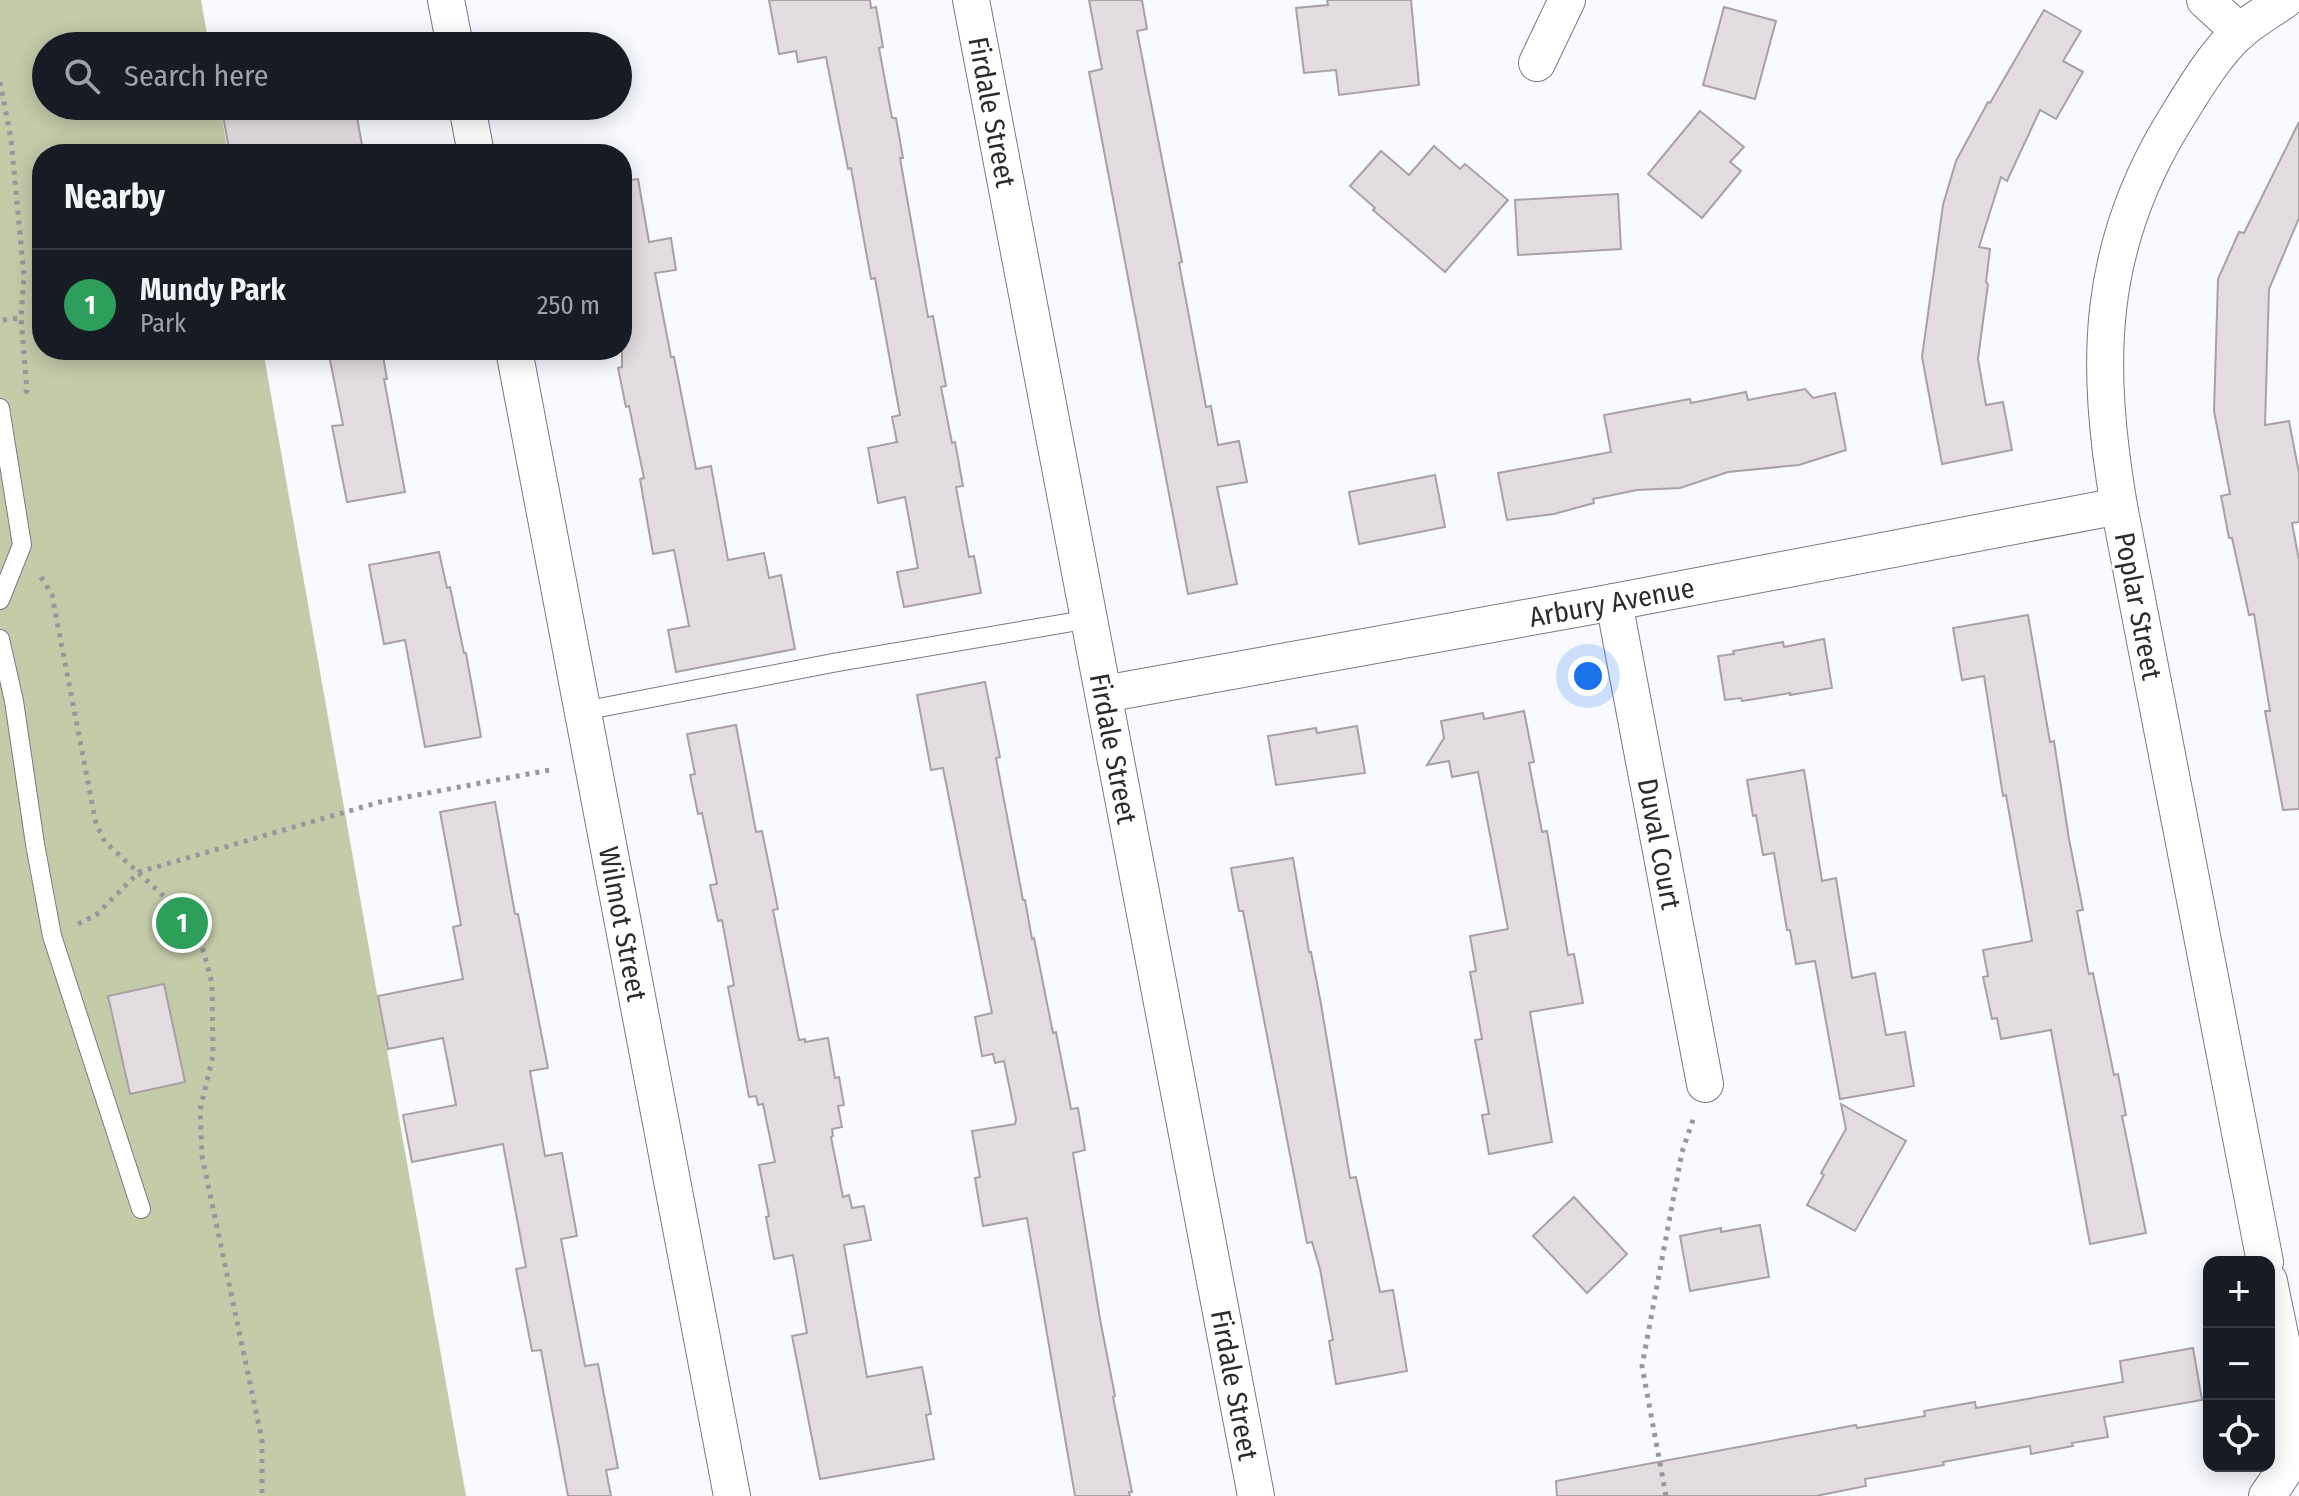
<!DOCTYPE html>
<html lang="en">
<head>
<meta charset="utf-8">
<style>
  body { margin:0; font-family:"Fira Sans Condensed",sans-serif; background:#20242c; color:#f1f3f6 }
  .controls { position:absolute; right:24px; bottom:24px; display:grid; overflow:hidden; border-radius:16px; box-shadow:0 4px 20px #0003 }
  .controls button { width:72px; height:72px; display:grid; place-items:center; padding:0; border:0; border-bottom:2px solid #363941; background:#171b24; color:#f1f3f6; font:40px sans-serif }
  .you { position:absolute; left:1588px; top:676px; width:28px; height:28px; margin:-20px; border:6px solid #fff; border-radius:50%; background:#1a73e8; box-shadow:0 0 0 12px #1a73e833 }
  .badge { display:grid; place-items:center; width:52px; height:52px; border-radius:50%; background:#b3af99; color:#fff; font-size:26px; font-weight:700 }
  .pin { position:absolute; translate:-50% -50%; border:4px solid #fff; box-shadow:0 2px 8px #0006 }
  .list { margin:0; padding:0; list-style:none }
  h2 { display:flex; justify-content:space-between; align-items:center; height:104px; margin:0; padding:0 32px; font-size:34px }
  h2 small { font-size:26px; font-weight:400; color:#9ea1a6 }
  .list li { display:grid; grid-template-columns:52px 1fr auto; gap:24px; align-items:center; box-sizing:border-box; height:112px; padding:0 32px; border-top:2px solid #363941 }
  .list b { display:block; font-size:30px; white-space:nowrap }
  .list p { margin:0; font-size:26px; white-space:nowrap; color:#9ea1a6 }
  .list em { font-size:26px; font-style:normal; color:#9ea1a6 }
  .icon { flex:none; width:44px; height:44px; fill:none; stroke:currentColor; stroke-width:2; stroke-linecap:round; stroke-linejoin:round }
  .map { position:relative; flex:none; width:2299px; height:1496px; overflow:hidden }
  .search { position:absolute; background:#171b24; box-shadow:0 4px 20px #0003; left:32px; top:32px; width:600px; height:88px; display:flex; align-items:center; gap:20px; box-sizing:border-box; padding:0 28px; border-radius:44px; color:#9ea1a6; font-size:30px }
  .panel { position:absolute; background:#171b24; box-shadow:0 4px 20px #0003; left:32px; top:144px; width:600px; height:216px; border-radius:32px }
  .map>svg:first-child { display:block }
  .green { fill:#c4cba9 }
  .building { fill:#e3dce0; stroke:#a8a2a5; stroke-width:2 }
  .lines { fill:none; stroke-linecap:round; stroke-linejoin:round }
  .service-casing { stroke:#797b81; stroke-width:20 }
  .minor-casing { stroke:#797b81; stroke-width:38 }
  .path { stroke:#97989c; stroke-width:5; stroke-dasharray:4 6; stroke-linecap:butt }
  .service { stroke:#fff; stroke-width:18 }
  .minor { stroke:#fff; stroke-width:36 }
  .labels { text-anchor:middle; dominant-baseline:central; stroke-width:6; stroke-linejoin:round; paint-order:stroke }
  .street-label { font-size:28px; fill:#2b2c2e; stroke:#fff }
</style>
</head>
<body>
<div class="map">
<svg width="2299" height="1496" viewBox="0 0 2299 1496">
  <rect width="100%" height="100%" fill="#f8faff"/>
  <!-- green -->
  <path class="green" d="M0,0H201L209,46H46V106H220L228,154H42V350H263L466,1496H0Z"/>
  <!-- building -->
  <g class="building">
    <path d="M769,0H870L871,8L876,7L883,47L879,48L892,118H896L903,158H900L928,317L933,316L946,386L941,387L952,443L955,442L963,486L956,487L969,557L974,556L981,593L904,607L897,572L918,568L905,497L878,503L868,448L897,442L892,417L900,415L875,278L871,279L851,168L848,169L826,57L798,62L796,51L779,54Z"/>
    <path d="M1089,0H1142L1147,29L1137,31L1182,262L1179,263L1206,407L1211,406L1218,445L1239,441L1247,482L1217,487L1237,584L1188,594L1089,72L1102,69Z"/>
    <path d="M1327,0H1411L1419,85L1339,95L1336,70L1304,73L1296,8L1328,5Z"/>
    <path d="M1724,7L1776,21L1755,99L1703,85Z"/>
    <path d="M2044,10L2081,31L2063,61L2083,72L2056,119L2040,110L2007,181L2001,177L1979,247L1990,249L1986,282L1988,284L1978,359L1986,405L2003,402L2012,450L1942,464L1922,357L1943,205L1956,161L1988,102L1990,103Z"/>
    <path d="M275,106H355L362,145L315,154H230L223,116Z"/>
    <path d="M1700,111L1744,147L1730,162L1741,171L1702,218L1648,174Z"/>
    <path d="M2299,122V218L2269,289L2265,425L2289,421L2299,473V522L2292,523L2299,560V809L2283,810L2265,711H2270L2254,614L2249,615L2232,538H2229L2221,496L2230,494L2214,411L2218,279L2239,232L2244,233Z"/>
    <path d="M1434,146L1460,169L1465,164L1508,200L1445,272L1373,210L1375,208L1350,186L1381,151L1409,175Z"/>
    <path d="M638,179L649,242L671,238L676,270L655,273L671,357H674L696,469L711,466L728,560L764,553L769,578L781,575L795,649L676,672L668,630L689,626L674,550L653,554L640,479L644,478L629,406L626,407L618,368L622,367V181Z"/>
    <path d="M1618,194L1621,249L1518,255L1515,200Z"/>
    <path d="M328,350H382L387,379H384L405,492L347,502L332,426L343,425Z"/>
    <path d="M1805,389L1813,398L1835,393L1846,450L1799,465L1728,472L1680,488L1637,490L1593,499L1594,503L1554,514L1507,520L1498,473L1611,452L1604,415L1690,399L1691,403L1746,392L1748,400Z"/>
    <path d="M1435,475L1445,527L1359,544L1349,492Z"/>
    <path d="M439,552L447,588L450,587L464,653H466L481,737L425,747L405,640L384,644L369,565Z"/>
    <path d="M2028,615L2050,742L2054,741L2069,839L2083,910L2077,911L2088,970L2089,974L2093,973L2114,1075L2118,1074L2126,1115L2122,1116L2146,1233L2090,1244L2051,1030L2001,1039L1997,1018L1992,1019L1983,977L1988,976L1983,950L2032,941L2006,795L2003,796L1984,676L1962,680L1953,628Z"/>
    <path d="M1824,639L1832,688L1790,695V693L1742,701L1741,698L1725,700L1718,656L1734,654L1733,651L1783,642L1784,647Z"/>
    <path d="M985,682L1000,757L996,758L1023,900H1025L1032,939L1034,938L1053,1033L1056,1032L1071,1109L1078,1108L1085,1150L1073,1153L1100,1319L1115,1396L1113,1397L1132,1492H1129L1130,1496H1075L1027,1218L983,1226L975,1178L980,1177L972,1131L1015,1124L1016,1119L1004,1061L995,1063L993,1054L982,1056L975,1017L992,1013L943,768L931,770L917,695Z"/>
    <path d="M1524,711L1534,762L1529,763L1542,832L1547,831L1568,955L1574,954L1583,1003L1530,1012L1552,1142L1489,1154L1482,1115L1489,1114L1475,1040L1482,1039L1470,972L1476,971L1470,936L1508,929L1478,772L1452,777L1449,761L1427,765L1444,738L1441,721L1483,713L1484,719Z"/>
    <path d="M736,725L756,832L762,831L778,909L773,910L799,1040L805,1039V1042L828,1038L835,1078L839,1077L844,1105L838,1106L842,1127L832,1129L833,1136L831,1137L843,1197L849,1195L852,1208L864,1206L871,1240L844,1245L867,1377L922,1367L931,1414L926,1415L934,1459L820,1479L792,1336L807,1333L793,1255L774,1259L766,1217L769,1216L759,1165L775,1162L763,1104L758,1105L756,1096L749,1097L728,987L734,985L722,920L718,921L710,885L717,884L702,813L698,814L690,775L695,774L687,734Z"/>
    <path d="M1357,726L1365,773L1276,785L1268,736L1316,728L1317,733Z"/>
    <path d="M1804,770L1822,881L1836,878L1852,978L1875,973L1886,1035L1905,1032L1914,1086L1840,1099L1815,961L1796,964L1790,930H1787L1774,853L1763,855L1756,815L1753,816L1747,780Z"/>
    <path d="M495,802L515,914H518L548,1068L530,1071L545,1156L562,1153L577,1236L561,1239L585,1366L598,1364L618,1468L606,1470L611,1496H568L541,1350L532,1351L516,1269L526,1267L503,1144L412,1162L403,1115L456,1105L443,1038L388,1049L378,996L463,979L453,927L461,925L440,812Z"/>
    <path d="M1293,858L1309,952H1311L1321,1004L1350,1178L1356,1177L1380,1292L1393,1290L1407,1371L1336,1384L1329,1341L1333,1340L1320,1269L1312,1242L1307,1243L1243,911H1239L1231,868Z"/>
    <path d="M164,984L185,1082L130,1094L108,996Z"/>
    <path d="M1841,1104L1906,1141L1855,1231L1807,1205L1824,1175L1821,1173L1846,1129Z"/>
    <path d="M1574,1197L1627,1254L1587,1293L1533,1236Z"/>
    <path d="M1760,1225L1769,1277L1690,1291L1680,1236L1721,1228V1232Z"/>
    <path d="M2193,1348L2202,1400L2104,1417L2108,1437L2072,1443L2073,1446L2031,1454L2030,1446L1943,1462L1944,1465L1865,1479L1866,1486L1816,1496H1557L1556,1481L1856,1425L1857,1428L1925,1416L1924,1411L1975,1402L1976,1408L2123,1382L2120,1361Z"/>
  </g>
  <g class="lines">
    <defs>
      <g id="service">
        <path d="M0,408L22,545L0,600"/>
        <path d="M0,639L14,701L35,844L52,936L141,1209"/>
        <path d="M583,711L838,662L1090,619"/>
      </g>
      <g id="minor">
        <path d="M446,0L455,46"/>
        <path id="s1" d="M971,0L1256,1496"/>
        <path d="M2205,0L2240,32"/>
        <path d="M1537,63L1567,0"/>
        <path d="M467,106L476,154"/>
        <path id="s2" d="M514,350L732,1496"/>
        <path id="s3" d="M1614,602L1705,1084"/>
        <path id="s4" d="M1104,694L1614,602L2119,506"/>
        <path d="M2265,1262L2119,506C2095,365 2096,251 2172,125C2192,93 2212,57 2240,31C2254,20 2270,10 2285,0"/>
        <path d="M2267,1496C2276,1483 2288,1468 2291,1453C2299,1405 2278,1330 2269,1281"/>
      </g>
    </defs>
    <!-- service casing -->
    <use href="#service" class="service-casing"/>
    <!-- minor casing -->
    <use href="#minor" class="minor-casing"/>
    <!-- path -->
    <g class="path">
      <path d="M0,82L11,139L24,276L21,318L27,391L24,393"/>
      <path d="M3,320L21,318"/>
      <path d="M41,577L52,595L96,824L105,842L182,913L202,946L212,983L213,1056L200,1110L202,1156L262,1440V1496"/>
      <path d="M78,924L96,915L139,872L380,802L555,769"/>
      <path d="M1666,1496L1642,1366L1682,1152L1694,1117"/>
    </g>
    <!-- service -->
    <use href="#service" class="service"/>
    <!-- minor -->
    <use href="#minor" class="minor"/>
  </g>
  <g class="labels">
    <!-- street labels -->
    <g class="street-label">
      <text stroke="none"><textPath href="#s1" startOffset="114">Firdale Street</textPath></text>
      <text stroke="none"><textPath href="#s4" startOffset="516">Arbury Avenue</textPath></text>
      <text transform="translate(2138 606) rotate(79)">Poplar Street</text>
      <text stroke="none"><textPath href="#s1" startOffset="762">Firdale Street</textPath></text>
      <text stroke="none"><textPath href="#s3" startOffset="246">Duval Court</textPath></text>
      <text stroke="none"><textPath href="#s2" startOffset="584">Wilmot Street</textPath></text>
      <text stroke="none"><textPath href="#s1" startOffset="1410">Firdale Street</textPath></text>
    </g>
  </g>
</svg>
<div class="controls">
<button>+</button>
<button>−</button>
<button><svg class="icon" aria-label="locate" viewBox="0 0 24 24"><circle cx="12" cy="12" r="6"/><path d="M12 2v4M12 18v4M2 12h4M18 12h4"/></svg></button>
</div>
<div class="you"></div>
<div class="pin badge" style="left:182px;top:923px;background:#2e9e5b">1</div>
<div class="search"><svg class="icon" aria-label="search" viewBox="0 0 24 24"><circle cx="10" cy="10" r="6"/><path d="M15 15l6 6"/></svg>Search here</div>
<section class="panel">
<h2>Nearby<small></small></h2>
<ul class="list">
<li><span class="badge" style="background:#2e9e5b">1</span><div><b>Mundy Park</b><p>Park</p></div><em>250 m</em></li>
</ul>
</section>
</div>
</body>
</html>
